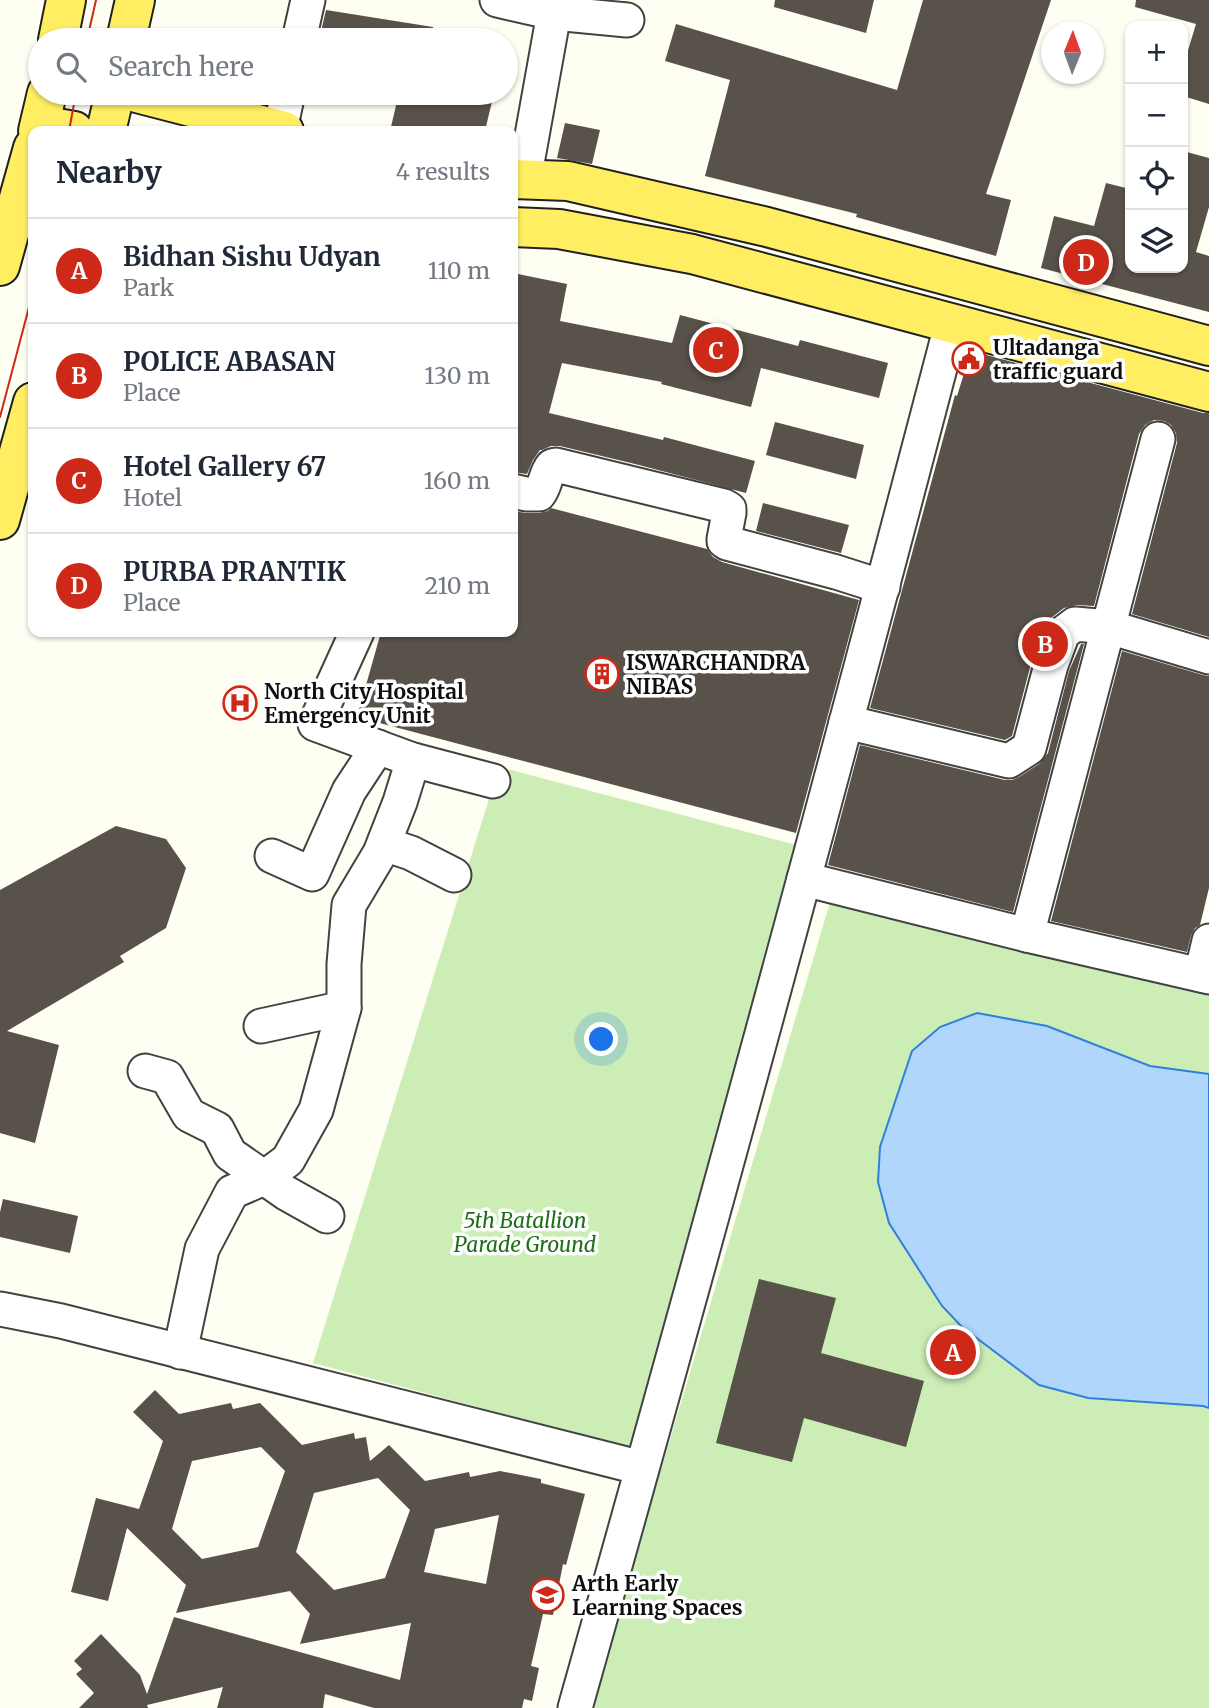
<!DOCTYPE html>
<html lang="en">
<head>
<meta charset="utf-8">
<style>
  body { margin:0; font-family:Merriweather,serif; background:#f2f2f3; color:#1f2937 }
  .controls { position:absolute; right:21px; top:21px; display:grid; overflow:hidden; border-radius:14px; box-shadow:0 2px 5px #0004 }
  .controls button { width:63px; height:63px; display:grid; place-items:center; padding:0; border:0; border-bottom:2px solid #e0e1e3; background:#fff; color:#1f2937; font:35px sans-serif }
  .compass { position:absolute; left:1041px; top:21px; width:63px; height:63px; border-radius:50%; background:#fff; box-shadow:0 2px 5px #0004; rotate:1deg }
  .you { position:absolute; left:602px; top:1040px; width:24px; height:24px; margin:-18px; border:5px solid #fff; border-radius:50%; background:#1a73e8; box-shadow:0 0 0 10px #1a73e833 }
  .badge { display:grid; place-items:center; width:46px; height:46px; border-radius:50%; background:#ce2818; color:#fff; font-size:23px; font-weight:700 }
  .pin { position:absolute; translate:-50% -50%; border:4px solid #fff; box-shadow:0 2px 7px #0006 }
  .list { margin:0; padding:0; list-style:none }
  h2 { display:flex; justify-content:space-between; align-items:center; height:91px; margin:0; padding:0 28px; font-size:30px }
  h2 small { font-size:23px; font-weight:400; color:#747a83 }
  .list li { display:grid; grid-template-columns:46px 1fr auto; gap:21px; align-items:center; box-sizing:border-box; height:105px; padding:0 28px; border-top:2px solid #e0e1e3 }
  .list b { display:block; font-size:26px; white-space:nowrap }
  .list p { margin:0; font-size:23px; white-space:nowrap; color:#747a83 }
  .list em { font-size:23px; font-style:normal; color:#747a83 }
  .icon { flex:none; width:38px; height:38px; fill:none; stroke:currentColor; stroke-width:2; stroke-linecap:round; stroke-linejoin:round }
  .map { position:relative; flex:none; width:1209px; height:1708px; overflow:hidden }
  .search { position:absolute; background:#fff; box-shadow:0 2px 5px #0004; left:28px; top:28px; width:490px; height:77px; display:flex; align-items:center; gap:18px; box-sizing:border-box; padding:0 24px; border-radius:38px; color:#747a83; font-size:26px }
  .panel { position:absolute; background:#fff; box-shadow:0 2px 5px #0004; left:28px; top:126px; width:490px; height:511px; border-radius:14px }
  .map>svg:first-child { display:block }
  .green { fill:#cceeb6 }
  .water { fill:#b0d6fc; stroke:#3080db; stroke-width:2 }
  .building { fill:#59524a; fill-rule:evenodd }
  .lines { fill:none; stroke-linecap:round; stroke-linejoin:round }
  .minor-casing { stroke:#424242; stroke-width:37 }
  .major-casing { stroke:#202020; stroke-width:42 }
  .minor { stroke:#fff; stroke-width:33 }
  .major { stroke:#ffee62; stroke-width:38 }
  .tram { stroke:#ce2818; stroke-width:2 }
  .labels { text-anchor:middle; dominant-baseline:central; stroke-width:7; stroke-linejoin:round; paint-order:stroke }
  .poi-label { font-size:21px; font-weight:bold; fill:#0f0f0f; stroke:#fff; text-anchor:start }
  .park-label { font-size:21px; font-style:italic; fill:#1e6f18; stroke:#fff }
</style>
</head>
<body>
<div class="map">
<svg width="1209" height="1708" viewBox="0 0 1209 1708">
  <rect width="100%" height="100%" fill="#fffef2"/>
  <!-- green -->
  <g class="green">
    <path d="M499,767L804,847L634,1449L313,1363Z"/>
    <path d="M831,899L1209,995V1708H590Z"/>
  </g>
  <!-- water -->
  <path class="water" d="M977,1013L1047,1026L1150,1066L1209,1074V1408L1203,1406L1088,1398L1039,1385L962,1327L942,1306L889,1223L878,1182L880,1147L912,1051L940,1027Z"/>
  <!-- building -->
  <g class="building">
    <path d="M775,0H874L866,33L774,7Z"/>
    <path d="M923,0H1051L986,194L1011,200L996,256L856,217L857,214L705,176L730,80L665,61L676,24L897,90Z"/>
    <path d="M1136,0H1209V104L1183,96V67L1196,24L1135,7Z"/>
    <path d="M326,10L433,27L432,40H319Z"/>
    <path d="M399,93H494L485,131H390Z"/>
    <path d="M565,123L600,130L592,164L557,158Z"/>
    <path d="M1183,151L1209,158V207L1196,252L1209,256V312L1041,268L1054,216L1094,226L1106,183L1130,189V268H1183Z"/>
    <path d="M513,273L567,284L560,321L672,343L680,315L798,346L800,340L888,363L879,398L761,368L751,407L661,384L662,382L562,363L549,413L663,440L664,437L755,461L746,493L635,464L560,446H551L542,450H540L533,460L527,474L513,472Z"/>
    <path d="M971,351L1203,413H1209V637L1132,614L1177,443L1176,433L1171,425L1164,421L1154,420L1145,425L1139,434L1094,606L1077,605L1064,608L1051,618L1045,626L1032,660L1012,736L1005,740L870,708L955,395L957,396Z"/>
    <path d="M775,422L864,445L856,479L766,455Z"/>
    <path d="M763,503L849,525L841,553L756,531Z"/>
    <path d="M551,508L707,549L713,557L722,562L859,600L796,833L357,717L381,632H513V511L526,513H539L548,511Z"/>
    <path d="M1081,644H1084L1013,912L828,865L860,745L1005,780H1012L1019,777L1039,764L1048,753L1069,671Z"/>
    <path d="M1122,651L1203,675L1209,676V888L1200,925L1195,928L1191,936L1187,952L1051,921Z"/>
    <path d="M116,826L166,839L186,868L166,928L120,956L124,962L7,1031L59,1045L35,1143L0,1133V890Z"/>
    <path d="M3,1199L78,1216L70,1253L0,1237V1212Z"/>
    <path d="M759,1279L836,1298L821,1353L924,1381L906,1447L804,1418L792,1462L716,1443Z"/>
    <path d="M155,1390L179,1414L231,1403L233,1409L260,1403L302,1445L354,1433L355,1439L366,1437L370,1461L389,1445L425,1481L469,1472L470,1477L500,1471L541,1479V1483L585,1494L566,1565L563,1564L553,1615L543,1614L531,1666L539,1668L532,1701L524,1699L522,1708H374L325,1694L323,1708H217L223,1687L147,1705L148,1708H79L94,1693L76,1674L82,1669L74,1661L101,1634L140,1675L147,1694L174,1617L400,1680L411,1623L300,1644L310,1614L290,1591L176,1613L186,1585L127,1528L108,1601L71,1592L96,1498L139,1509L163,1441L133,1412ZM261,1447L285,1471L258,1547L202,1559L172,1529L192,1461ZM378,1478L410,1510L385,1578L334,1590L296,1552L314,1493ZM499,1515L486,1584L424,1572L435,1529Z"/>
  </g>
  <g class="lines">
    <defs>
      <g id="minor">
        <path d="M497,0L554,13L627,20"/>
        <path d="M299,40L308,0"/>
        <path d="M280,130L288,93"/>
        <path d="M524,180L554,13"/>
        <path d="M513,491L526,494H539C546,485 545,474 552,466L556,465L724,506L729,509V513L724,539V541L727,543L836,572L883,587"/>
        <path d="M357,632L315,724L413,760L493,781"/>
        <path d="M846,722L1009,761L1029,748L1051,665L1063,633L1075,624L1109,627L1209,657"/>
        <path d="M385,841L399,849L411,853L454,875"/>
        <path d="M272,856L312,874L349,791L378,747"/>
        <path d="M804,879L1027,935L1209,977"/>
        <path d="M1027,935L1158,439"/>
        <path d="M1201,975L1209,941"/>
        <path d="M261,1026L344,1008"/>
        <path d="M145,1071L167,1077L189,1115L217,1129L230,1154L286,1193L327,1216"/>
        <path d="M0,1309L61,1321L642,1468"/>
        <path d="M180,1352L202,1249L232,1192L264,1178L288,1160L316,1110L344,1008V964L349,905L380,853L400,802L413,760"/>
        <path d="M575,1708C705,1247 831,785 952,322"/>
      </g>
      <g id="major">
        <path d="M58,40L66,0"/>
        <path d="M126,40L135,0"/>
        <path d="M137,93L284,131"/>
        <path d="M40,125L74,131"/>
        <path d="M38,131L47,93"/>
        <path d="M106,131L115,93"/>
        <path d="M513,179L568,181L767,227L1209,346"/>
        <path d="M513,227L559,229L692,254L1209,392"/>
        <path d="M0,266L33,148"/>
        <path d="M0,520L33,402"/>
      </g>
    </defs>
    <!-- minor casing -->
    <use href="#minor" class="minor-casing"/>
    <!-- major casing -->
    <use href="#major" class="major-casing"/>
    <!-- minor -->
    <use href="#minor" class="minor"/>
    <!-- major -->
    <use href="#major" class="major"/>
    <!-- tram -->
    <g class="tram">
      <path d="M87,40L96,0"/>
      <path d="M69,131L76,93"/>
      <path d="M0,417L33,292"/>
    </g>
  </g>
  <!-- icons -->
  <defs>
    <symbol id="civic-ring" viewBox="-11 -11 22 22"><circle r="9.5" fill="#fff" stroke="#ce2818" stroke-width="1.5"/><path d="M-.6-6.5H3V-4.5H.6V-3L4-1V1h2V6H-6V1h2V-1L-.6-3ZM-1.2 2.5V6h2.4V2.5Z" fill="#ce2818"/></symbol>
    <symbol id="building-ring" viewBox="-11 -11 22 22"><circle r="9.5" fill="#fff" stroke="#ce2818" stroke-width="1.5"/><path d="M-4-6H4V6H1V3H-1V6H-4ZM-2.5-4.3h1.7v1.8h-1.7ZM.8-4.3h1.7v1.8H.8ZM-2.5-1h1.7V.8h-1.7ZM.8-1h1.7V.8H.8Z" fill="#ce2818"/></symbol>
    <symbol id="hospital-ring" viewBox="-11 -11 22 22"><circle r="9.5" fill="#fff" stroke="#ce2818" stroke-width="1.5"/><path d="M-5-5h3v3.5h4V-5h3V5h-3V1.5h-4V5h-3Z" fill="#ce2818"/></symbol>
    <symbol id="school-ring" viewBox="-11 -11 22 22"><circle r="9.5" fill="#fff" stroke="#ce2818" stroke-width="1.5"/><path d="M0-5L7-2L0 1L-7-2ZM-4 1L0 2.5L4 1V4Q0 6-4 4Z" fill="#ce2818"/></symbol>
  </defs>
  <g fill-rule="evenodd">
    <use href="#civic-ring" x="950" y="340" width="38" height="38"/>
    <use href="#building-ring" x="583" y="655" width="38" height="38"/>
    <use href="#hospital-ring" x="221" y="684" width="38" height="38"/>
    <use href="#school-ring" x="528" y="1576" width="38" height="38"/>
  </g>
  <g class="labels">
    <!-- poi labels -->
    <g class="poi-label">
      <text x="993" y="347">Ultadanga<tspan x="993" dy="24">traffic guard</tspan></text>
      <text x="626" y="662">ISWARCHANDRA<tspan x="626" dy="24">NIBAS</tspan></text>
      <text x="264" y="691">North City Hospital<tspan x="264" dy="24">Emergency Unit</tspan></text>
      <text x="572" y="1583">Arth Early<tspan x="572" dy="24">Learning Spaces</tspan></text>
    </g>
    <!-- park labels -->
    <g class="park-label">
      <text x="525" y="1220">5th Batallion<tspan x="525" dy="24">Parade Ground</tspan></text>
    </g>
  </g>
</svg>
<div class="controls">
<button>+</button>
<button>−</button>
<button><svg class="icon" aria-label="locate" viewBox="0 0 24 24"><circle cx="12" cy="12" r="6"/><path d="M12 2v4M12 18v4M2 12h4M18 12h4"/></svg></button>
<button><svg class="icon" aria-label="layers" viewBox="0 0 24 24"><path d="M12 4l9 5-9 5-9-5zM3 14l9 5 9-5"/></svg></button>
</div>
<svg class="compass" viewBox="-18 -18 36 36"><path d="M0-13l5 13h-10z" fill="#e53935"/><path d="M0 13l5-13h-10z" fill="#747a83"/></svg>
<div class="you"></div>
<div class="pin badge" style="left:953px;top:1352px">A</div>
<div class="pin badge" style="left:1045px;top:644px">B</div>
<div class="pin badge" style="left:716px;top:350px">C</div>
<div class="pin badge" style="left:1086px;top:262px">D</div>
<div class="search"><svg class="icon" aria-label="search" viewBox="0 0 24 24"><circle cx="10" cy="10" r="6"/><path d="M15 15l6 6"/></svg>Search here</div>
<section class="panel">
<h2>Nearby<small>4 results</small></h2>
<ul class="list">
<li><span class="badge">A</span><div><b>Bidhan Sishu Udyan</b><p>Park</p></div><em>110 m</em></li>
<li><span class="badge">B</span><div><b>POLICE ABASAN</b><p>Place</p></div><em>130 m</em></li>
<li><span class="badge">C</span><div><b>Hotel Gallery 67</b><p>Hotel</p></div><em>160 m</em></li>
<li><span class="badge">D</span><div><b>PURBA PRANTIK</b><p>Place</p></div><em>210 m</em></li>
</ul>
</section>
</div>
</body>
</html>
